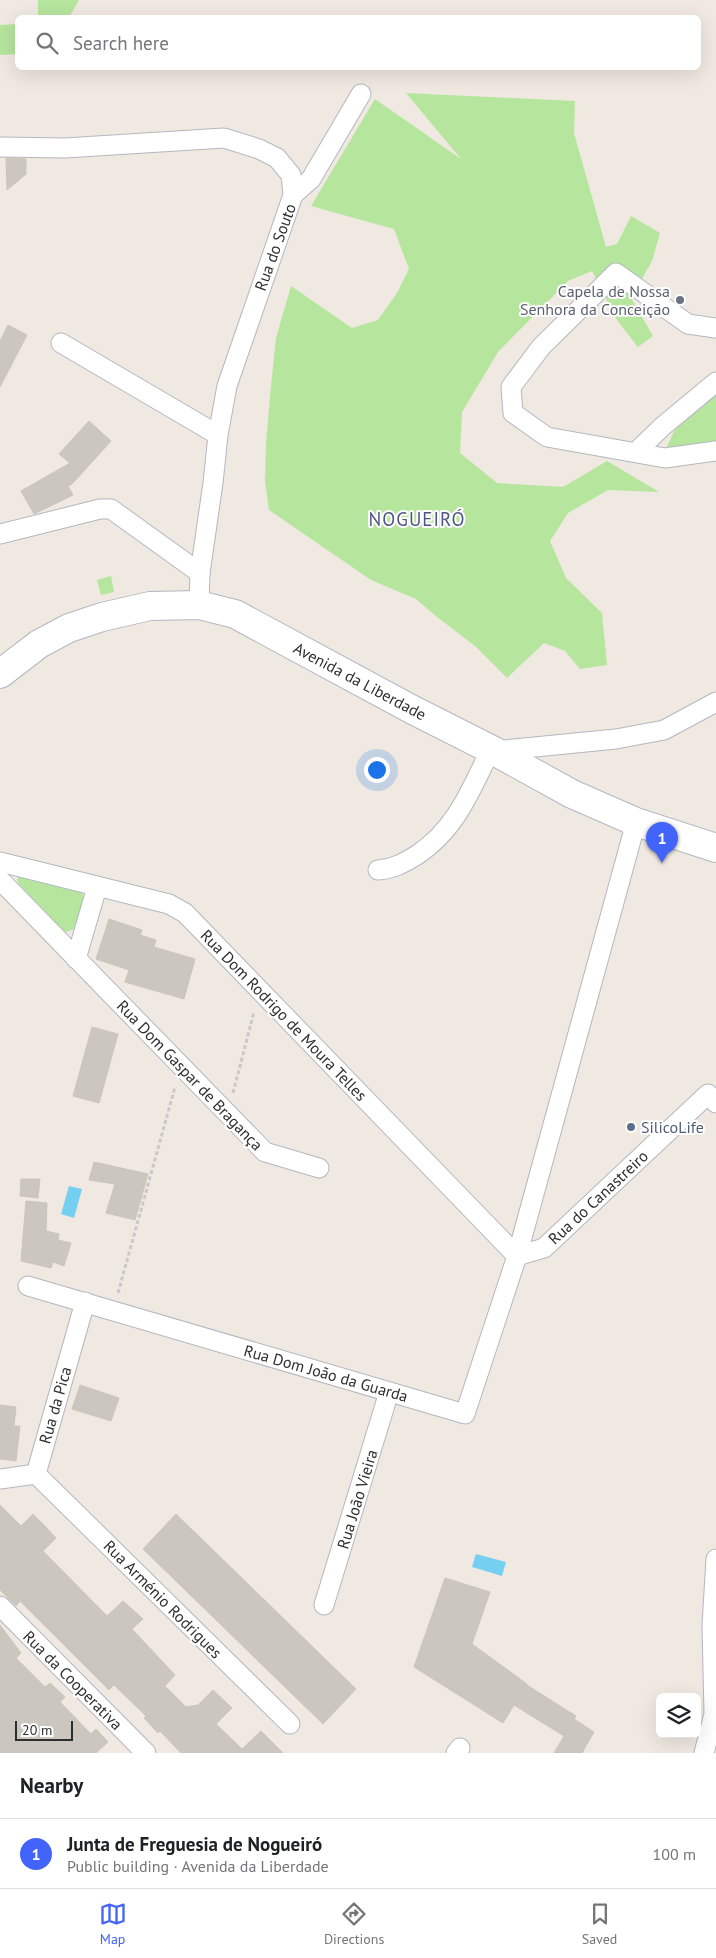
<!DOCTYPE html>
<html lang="en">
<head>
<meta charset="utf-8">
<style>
  body { margin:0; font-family:"PT Sans",sans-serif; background:#f6f6f6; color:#202124 }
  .controls { position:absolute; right:15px; bottom:15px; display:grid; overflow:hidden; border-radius:8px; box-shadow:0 5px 20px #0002 }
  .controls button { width:45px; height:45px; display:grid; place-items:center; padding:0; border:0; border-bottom:1px solid #e0e0e0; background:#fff; color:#202124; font:25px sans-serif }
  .scale { position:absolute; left:15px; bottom:12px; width:58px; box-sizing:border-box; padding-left:5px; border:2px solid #2e2e2e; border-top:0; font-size:14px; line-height:18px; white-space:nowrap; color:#2e2e2e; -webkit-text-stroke:4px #fff; paint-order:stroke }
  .you { position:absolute; left:376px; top:769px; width:18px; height:18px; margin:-12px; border:4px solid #fff; border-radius:50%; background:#1a73e8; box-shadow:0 0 0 8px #1a73e833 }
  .badge { display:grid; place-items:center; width:32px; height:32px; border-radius:50%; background:#4264fb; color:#fff; font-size:16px; font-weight:700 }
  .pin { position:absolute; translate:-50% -41px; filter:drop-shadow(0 1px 2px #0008) }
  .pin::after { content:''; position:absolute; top:26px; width:18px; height:15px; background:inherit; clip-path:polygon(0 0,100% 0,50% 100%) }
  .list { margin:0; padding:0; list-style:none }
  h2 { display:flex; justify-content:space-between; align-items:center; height:65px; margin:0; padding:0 20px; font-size:21px }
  h2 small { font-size:16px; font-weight:400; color:#757577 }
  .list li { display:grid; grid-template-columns:32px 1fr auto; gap:15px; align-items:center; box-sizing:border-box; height:70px; padding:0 20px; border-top:1px solid #e0e0e0 }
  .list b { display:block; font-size:19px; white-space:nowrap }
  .list p { margin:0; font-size:16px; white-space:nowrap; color:#757577 }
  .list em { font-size:16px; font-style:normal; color:#757577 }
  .icon { flex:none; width:28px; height:28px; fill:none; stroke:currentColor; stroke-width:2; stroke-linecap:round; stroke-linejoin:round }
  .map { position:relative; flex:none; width:716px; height:1753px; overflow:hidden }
  .search { position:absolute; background:#fff; box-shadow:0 5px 20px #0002; left:15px; right:15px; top:15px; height:55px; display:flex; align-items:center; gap:12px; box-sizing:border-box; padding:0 18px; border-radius:8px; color:#757577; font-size:19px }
  .sheet { height:135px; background:#fff }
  nav { display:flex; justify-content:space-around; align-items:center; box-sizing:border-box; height:70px; border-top:1px solid #e0e0e0; background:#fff; font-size:14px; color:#757577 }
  nav a { display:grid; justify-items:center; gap:2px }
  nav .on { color:#4264fb }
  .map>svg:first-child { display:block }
  .green { fill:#b6e59e }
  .water { fill:#75cff0 }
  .building { fill:#cbc7bf; stroke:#cbc5ba }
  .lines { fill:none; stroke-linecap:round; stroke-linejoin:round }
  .street-casing { stroke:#b4b7c1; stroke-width:21 }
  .secondary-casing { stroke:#b4b7c1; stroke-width:30 }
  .path { stroke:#c9c9c9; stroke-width:3; stroke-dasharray:4 2.5; stroke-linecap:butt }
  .street { stroke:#fff; stroke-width:19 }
  .secondary { stroke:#fff; stroke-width:28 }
  .worship-dot { fill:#6b7280; stroke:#fff; stroke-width:2 }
  .service-dot { fill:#5c6f8a; stroke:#fff; stroke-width:2 }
  .labels { text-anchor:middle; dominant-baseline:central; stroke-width:4; stroke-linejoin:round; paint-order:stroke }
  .street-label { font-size:16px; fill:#2e2e2e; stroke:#fff }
  .worship-label { font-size:16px; fill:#5b616d; stroke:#fff; text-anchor:end }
  .service-label { font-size:16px; fill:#4e5e75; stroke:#fff; text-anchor:start }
  .quarter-label { font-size:19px; letter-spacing:1px; fill:#4d5680; stroke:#fff }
</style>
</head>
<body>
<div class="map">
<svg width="716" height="1753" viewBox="0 0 716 1753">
  <rect width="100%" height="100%" fill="#efe9e1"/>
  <!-- green -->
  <g class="green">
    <path d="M38,0H79L69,17L38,18Z"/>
    <path d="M17,24V54L0,55V25Z"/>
    <path d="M406,93L575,101L574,133L606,247L617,244L631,216L660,233L652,261L631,298L653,336L638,347L617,320L592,271L568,281L498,352L462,412L460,453L497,483L563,487L607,461L659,492L608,490L568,513L550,541L566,578L602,613L607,665L580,669L565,651L544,643L507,678L475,646L437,617L416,599L371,580L269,510L265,481L266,443L271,386L276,338L291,286L352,328L378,320L397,293L409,269L394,229L311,206L375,99L461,159Z"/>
    <path d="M716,392V443L666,449L674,431Z"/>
    <path d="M111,576L114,592L101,595L97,580Z"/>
    <path d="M22,875L80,891L85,898L74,929L66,932L62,930L18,883L17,879Z"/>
  </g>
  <!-- water -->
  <g class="water">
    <path d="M69,1186L82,1189L74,1218L61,1214Z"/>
    <path d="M476,1554L506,1562L502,1576L472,1567Z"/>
  </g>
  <!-- building -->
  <g class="building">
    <path d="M6,158L26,159V174L7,190Z"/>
    <path d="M8,325L27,335L0,387V341Z"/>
    <path d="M89,421L111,441L72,484L68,486L73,495L34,514L21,491L70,463L59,454Z"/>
    <path d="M109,919L142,930L140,935L156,940L154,947L195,959L184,999L125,982L129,970L96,959Z"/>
    <path d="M92,1027L118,1034L99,1103L73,1096Z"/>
    <path d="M94,1162L148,1174L135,1220L106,1213L115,1184L89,1180Z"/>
    <path d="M21,1179H40L38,1198L20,1196Z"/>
    <path d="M26,1201L47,1203L46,1231L59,1234L58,1240L71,1243L64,1266L53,1262L51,1268L21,1261Z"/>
    <path d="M80,1385L119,1398L111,1421L72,1409Z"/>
    <path d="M0,1405L16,1407L14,1426H20L16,1461L0,1459Z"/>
    <path d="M0,1505L21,1526L33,1514L43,1524L56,1538L43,1551L107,1616L123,1601L143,1619L132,1629L175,1675L165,1686L186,1707L198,1705L213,1690L232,1708L216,1724L242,1749L261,1731L283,1753H181L160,1731L158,1733L144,1718L146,1716L114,1685L109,1690L20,1601L16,1606L0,1590Z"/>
    <path d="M176,1514L356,1689L323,1724L143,1549Z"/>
    <path d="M445,1578L490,1592L472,1644L527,1684V1685L576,1716L574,1719L594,1732L582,1753H554L564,1736L514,1705L503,1723L414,1667Z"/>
    <path d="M0,1625L21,1653L16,1658L45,1687L50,1683L65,1697L60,1702L91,1734L96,1729L108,1742L96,1753H0Z"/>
  </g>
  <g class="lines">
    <defs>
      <g id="street">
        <path d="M0,147L65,148L224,138L259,149L277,158L291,175L293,195L227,386L218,435L213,483L200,573L199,605"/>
        <path d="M293,195L311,179L361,94"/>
        <path d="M716,328L688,324L616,273L541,347L511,387L513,413L547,437L665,458L716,451"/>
        <path d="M61,343L218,435"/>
        <path d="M636,452L663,426L716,382"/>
        <path d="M0,534L100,509H111L200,573"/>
        <path d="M494,751L616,739L664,730L716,702"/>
        <path d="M0,862L169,904L185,913L517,1256"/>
        <path d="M378,870C393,869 404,863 417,855C457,828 470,791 491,749"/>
        <path d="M0,880L265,1152L319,1168"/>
        <path d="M76,959L97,887"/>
        <path d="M517,1256L544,1248L708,1094L716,1103"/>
        <path d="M28,1286L465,1414L517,1256L636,822"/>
        <path d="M36,1474L290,1724"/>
        <path d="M0,1479L36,1474L85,1302"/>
        <path d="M324,1605L389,1392"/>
        <path d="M0,1606L146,1753"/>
        <path d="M456,1753L460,1748"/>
        <path d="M704,1753L714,1714L712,1625L716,1559"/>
      </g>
      <path id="secondary" d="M0,674L39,644L69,628L102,617L150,606L199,605L235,614L411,709L494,751L572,794L636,822L716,848"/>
    </defs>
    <!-- street casing -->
    <use href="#street" class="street-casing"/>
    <!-- secondary casing -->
    <use href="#secondary" class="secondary-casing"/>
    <!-- path -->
    <g class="path">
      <path d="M233,1093L254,1012"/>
      <path d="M118,1293L175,1087"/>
    </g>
    <!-- street -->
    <use href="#street" class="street"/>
    <!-- secondary -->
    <use href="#secondary" class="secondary"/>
  </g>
  <!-- markers -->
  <circle class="worship-dot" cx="680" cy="300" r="5"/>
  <circle class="service-dot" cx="631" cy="1127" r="5"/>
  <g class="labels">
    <!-- street labels -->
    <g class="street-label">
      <text transform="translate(275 247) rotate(-70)">Rua do Souto</text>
      <text transform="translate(360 681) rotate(28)">Avenida da Liberdade</text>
      <text transform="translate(284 1015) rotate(46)">Rua Dom Rodrigo de Moura Telles</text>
      <text transform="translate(190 1075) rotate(46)">Rua Dom Gaspar de Bragança</text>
      <text transform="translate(598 1197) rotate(-43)">Rua do Canastreiro</text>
      <text transform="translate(326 1373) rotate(16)">Rua Dom João da Guarda</text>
      <text transform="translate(55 1405) rotate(-74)">Rua da Pica</text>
      <text transform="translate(357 1499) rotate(-73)">Rua João Vieira</text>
      <text transform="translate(163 1599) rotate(45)">Rua Arménio Rodrigues</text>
      <text transform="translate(73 1680) rotate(45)">Rua da Cooperativa</text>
    </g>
    <!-- worship labels -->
    <g class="worship-label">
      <text x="670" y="291">Capela de Nossa<tspan x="670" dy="18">Senhora da Conceição</tspan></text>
    </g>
    <!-- service labels -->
    <g class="service-label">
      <text x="641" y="1127">SilicoLife</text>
    </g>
    <!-- quarter labels -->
    <g class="quarter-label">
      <text x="417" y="519">NOGUEIRÓ</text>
    </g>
  </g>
</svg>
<div class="controls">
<button><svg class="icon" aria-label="layers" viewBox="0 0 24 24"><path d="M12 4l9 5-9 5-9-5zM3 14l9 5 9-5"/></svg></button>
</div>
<div class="scale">20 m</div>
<div class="you"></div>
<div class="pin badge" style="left:662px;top:863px">1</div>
<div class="search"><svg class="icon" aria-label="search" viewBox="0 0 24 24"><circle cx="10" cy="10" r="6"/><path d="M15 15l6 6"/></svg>Search here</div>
</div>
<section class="sheet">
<h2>Nearby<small></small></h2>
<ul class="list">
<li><span class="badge">1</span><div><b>Junta de Freguesia de Nogueiró</b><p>Public building · Avenida da Liberdade</p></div><em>100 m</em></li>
</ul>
</section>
<nav>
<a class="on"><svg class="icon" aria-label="map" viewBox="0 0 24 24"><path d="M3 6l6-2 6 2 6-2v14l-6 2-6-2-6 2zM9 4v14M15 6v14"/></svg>Map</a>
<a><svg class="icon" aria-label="directions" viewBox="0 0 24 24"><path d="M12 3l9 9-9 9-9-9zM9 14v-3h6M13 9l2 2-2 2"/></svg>Directions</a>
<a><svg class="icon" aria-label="saved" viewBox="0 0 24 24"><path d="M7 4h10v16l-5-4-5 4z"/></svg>Saved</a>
</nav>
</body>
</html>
